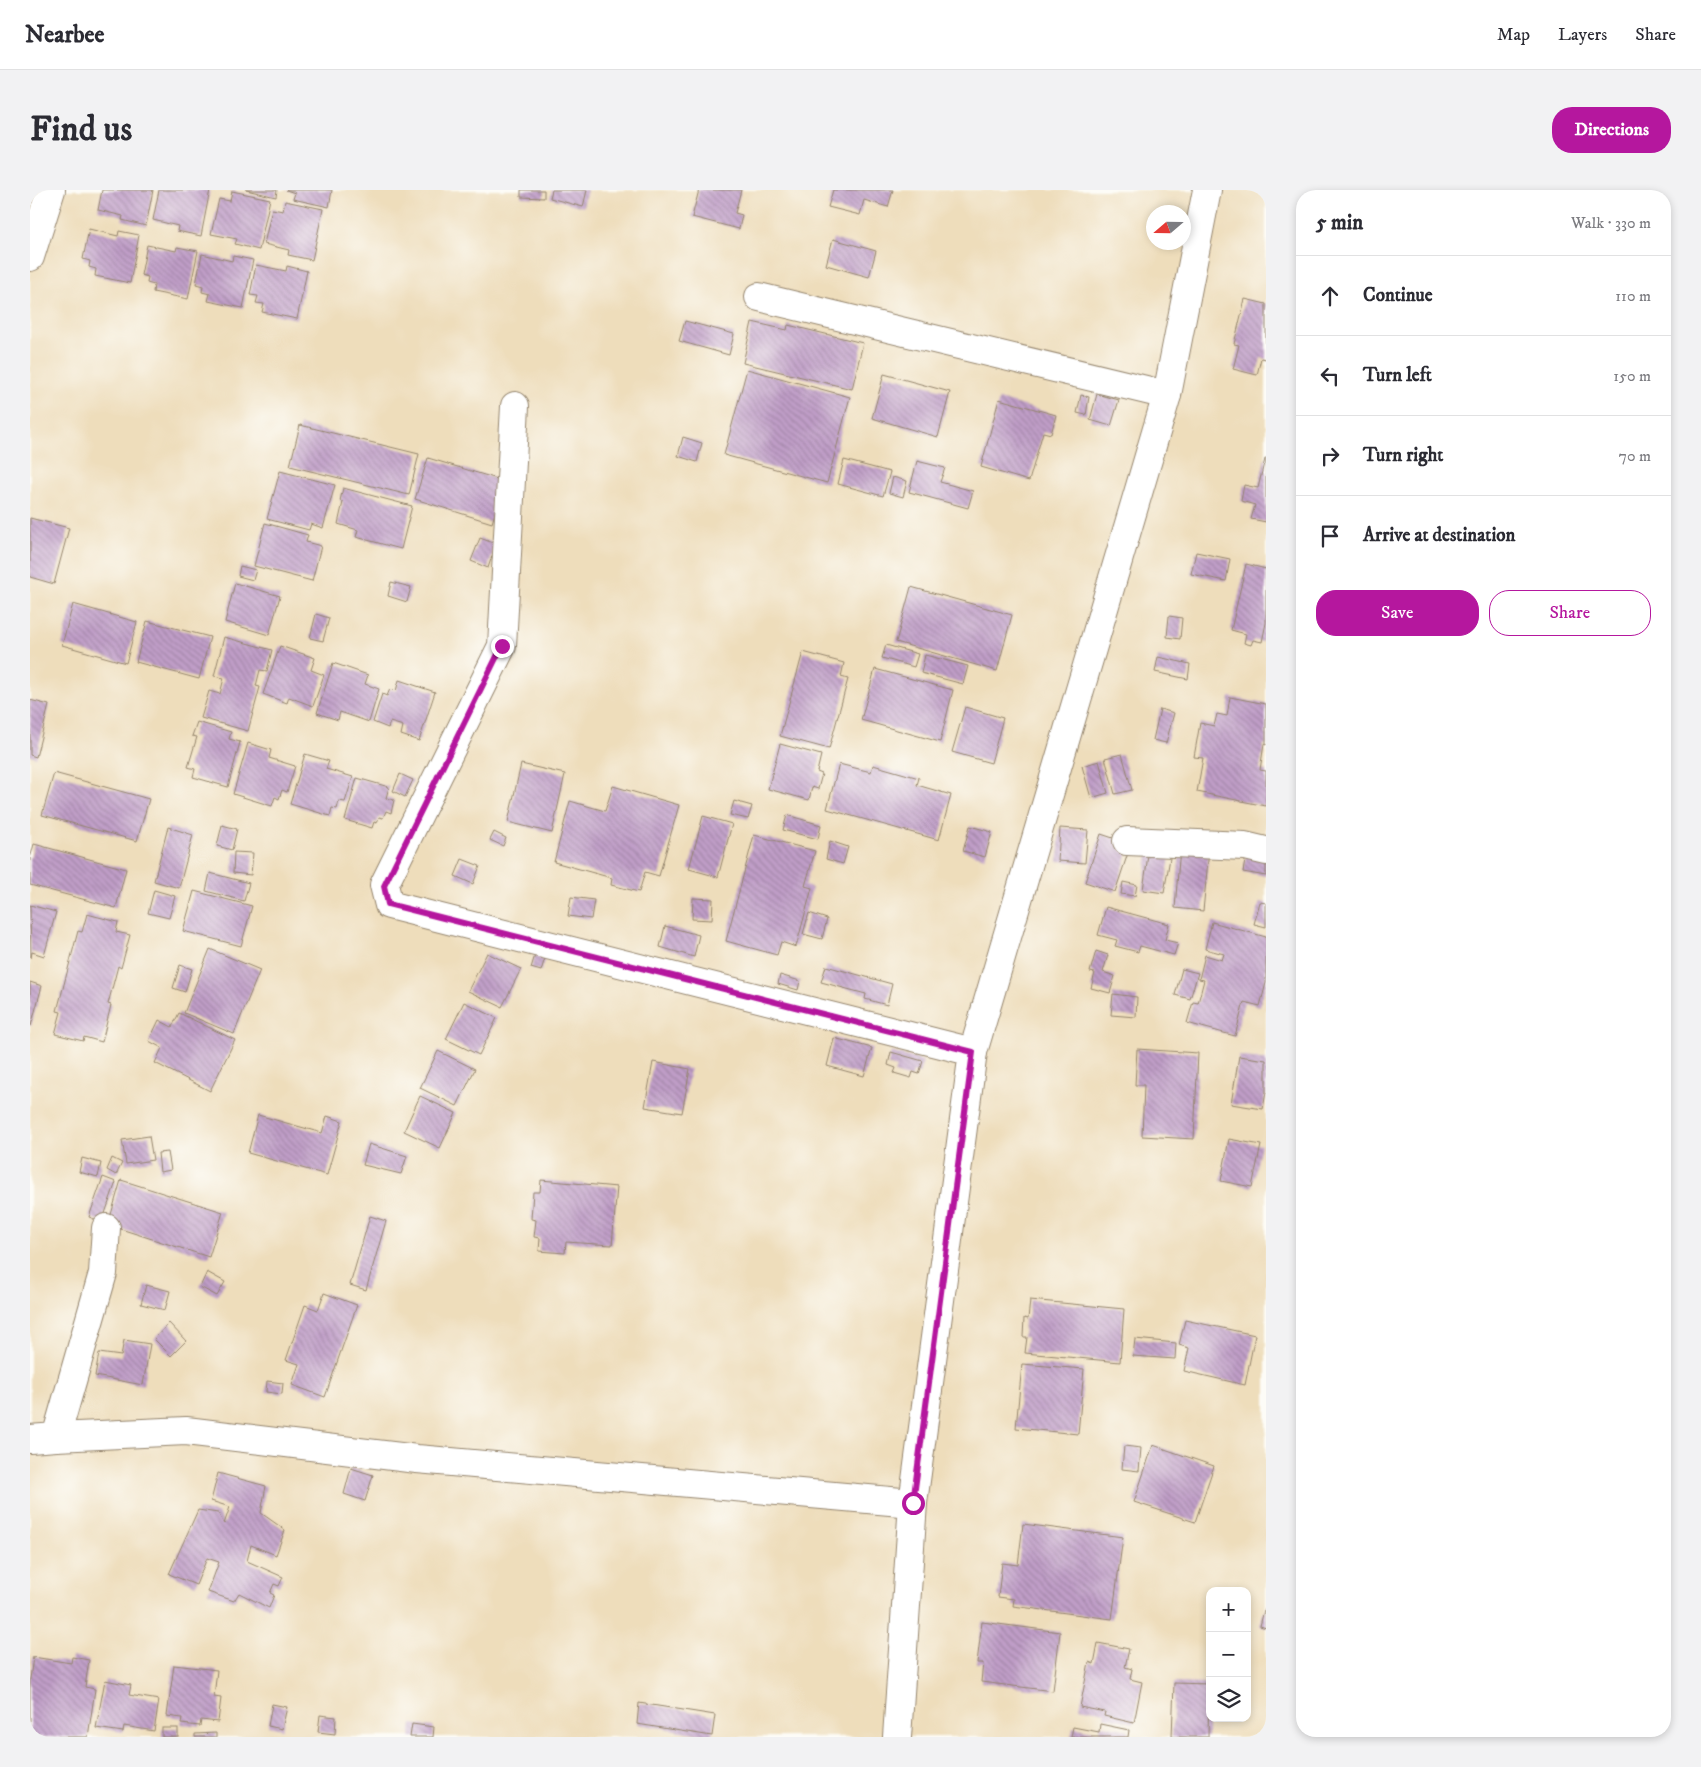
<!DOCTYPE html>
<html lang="en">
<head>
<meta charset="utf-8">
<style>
  body { margin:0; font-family:"IM FELL DW Pica",serif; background:#f2f2f3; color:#2b2b33 }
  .controls { position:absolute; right:15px; bottom:15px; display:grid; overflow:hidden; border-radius:10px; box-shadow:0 2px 8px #0003 }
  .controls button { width:45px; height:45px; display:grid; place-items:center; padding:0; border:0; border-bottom:1px solid #e1e1e2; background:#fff; color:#2b2b33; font:25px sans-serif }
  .compass { position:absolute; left:1116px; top:15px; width:45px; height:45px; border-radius:50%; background:#fff; box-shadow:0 2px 8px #0003; rotate:250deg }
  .stop { position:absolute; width:15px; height:15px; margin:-11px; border:4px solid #b5179e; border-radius:50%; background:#fff }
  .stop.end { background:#b5179e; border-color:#fff; box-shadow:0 1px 5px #0008 }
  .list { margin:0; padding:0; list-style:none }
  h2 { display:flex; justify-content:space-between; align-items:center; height:65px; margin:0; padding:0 20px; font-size:21px }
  h2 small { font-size:16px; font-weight:400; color:#7c7c81 }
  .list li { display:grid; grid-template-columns:32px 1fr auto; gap:15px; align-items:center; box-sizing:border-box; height:80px; padding:0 20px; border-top:1px solid #e1e1e2 }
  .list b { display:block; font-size:19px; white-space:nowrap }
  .list em { font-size:16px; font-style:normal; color:#7c7c81 }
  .actions { display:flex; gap:10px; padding:15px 20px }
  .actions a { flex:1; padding:11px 0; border:1px solid #b5179e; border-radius:20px; text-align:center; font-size:18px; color:#b5179e }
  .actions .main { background:#b5179e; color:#fff }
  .icon { flex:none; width:28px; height:28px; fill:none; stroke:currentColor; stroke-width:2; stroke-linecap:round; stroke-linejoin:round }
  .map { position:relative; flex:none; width:1236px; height:1547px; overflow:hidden; border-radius:20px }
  header { display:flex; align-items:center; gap:30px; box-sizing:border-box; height:70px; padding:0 25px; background:#fff; border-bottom:1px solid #e1e1e2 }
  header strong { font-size:24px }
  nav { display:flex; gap:28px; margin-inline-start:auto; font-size:18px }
  .intro { display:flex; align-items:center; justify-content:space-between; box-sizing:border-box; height:120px; padding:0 30px }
  h1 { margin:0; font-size:35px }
  .button { padding:12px 22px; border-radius:20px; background:#b5179e; color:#fff; font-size:18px; font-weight:700 }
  main { display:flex; gap:30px; padding:0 30px }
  aside { flex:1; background:#fff; border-radius:20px; box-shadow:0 2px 8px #0003 }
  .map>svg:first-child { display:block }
  .building { fill:url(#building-back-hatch) }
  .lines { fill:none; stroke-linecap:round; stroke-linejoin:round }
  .street-casing { stroke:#94846c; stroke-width:30 }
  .street { stroke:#fff; stroke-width:28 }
  .route { stroke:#b5179e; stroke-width:6 }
</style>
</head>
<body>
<header>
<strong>Nearbee</strong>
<nav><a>Map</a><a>Layers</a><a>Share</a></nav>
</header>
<div class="intro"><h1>Find us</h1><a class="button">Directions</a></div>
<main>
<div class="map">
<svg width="1236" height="1547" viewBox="0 0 1236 1547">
  <defs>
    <pattern id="building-back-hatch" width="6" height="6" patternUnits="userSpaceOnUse" patternTransform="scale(1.25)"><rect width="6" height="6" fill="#c09ec8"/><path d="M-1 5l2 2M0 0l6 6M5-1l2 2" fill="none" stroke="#9d81a2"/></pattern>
  </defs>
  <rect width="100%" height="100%" fill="#fdfcf7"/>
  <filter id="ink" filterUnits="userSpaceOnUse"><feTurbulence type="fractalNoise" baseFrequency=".02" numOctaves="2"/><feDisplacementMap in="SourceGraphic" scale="10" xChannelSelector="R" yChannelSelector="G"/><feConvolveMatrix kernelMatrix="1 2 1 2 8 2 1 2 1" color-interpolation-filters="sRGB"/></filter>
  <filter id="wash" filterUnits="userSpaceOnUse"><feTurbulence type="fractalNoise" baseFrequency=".0096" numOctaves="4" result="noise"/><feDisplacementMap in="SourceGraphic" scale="20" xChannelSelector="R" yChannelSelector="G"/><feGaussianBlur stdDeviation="1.12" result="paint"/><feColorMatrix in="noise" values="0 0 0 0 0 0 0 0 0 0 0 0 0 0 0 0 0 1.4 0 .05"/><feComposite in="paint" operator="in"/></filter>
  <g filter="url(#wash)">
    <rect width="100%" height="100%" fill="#edb"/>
    <g id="blocks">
      <!-- building -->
      <g class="building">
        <path d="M72,0H123L116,36L92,30L93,26L68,20Z"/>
        <path d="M129,0H180L171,46L147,41L148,36L123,30Z"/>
        <path d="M216,0H247L246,7Z"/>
        <path d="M256,0H302L299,17L263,9L265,3Z"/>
        <path d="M491,0H514V8L491,7Z"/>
        <path d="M522,0H557L553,17L520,8Z"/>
        <path d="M669,0H711L705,23L712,25L709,39L662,27Z"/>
        <path d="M803,0H863L858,17L834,10L830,25L798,17Z"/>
        <path d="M202,1L240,9L229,60L205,54L207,49L181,44L189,9L200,11Z"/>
        <path d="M255,11L293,19L282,70L258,65L259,60L234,54L242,19L253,21Z"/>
        <path d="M59,39L88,46L89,41L109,45L100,93L65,86L66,79L59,77L60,71L53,69Z"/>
        <path d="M803,49L846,61L839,87L796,75Z"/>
        <path d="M117,55L146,61L147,57L168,61L158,109L123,102L124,95L117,93L118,87L111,85Z"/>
        <path d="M172,64L202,71L203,66L223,70L213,118L178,111L180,104L172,102L173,96L166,94Z"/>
        <path d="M226,75L256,81L257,76L277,81L267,129L232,122L234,114L226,113L228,106L220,105Z"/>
        <path d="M1215,109L1236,114V169L1231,168L1227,185L1203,179L1209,155L1204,154Z"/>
        <path d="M655,131L704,144L699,165L649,151Z"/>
        <path d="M722,132L757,140L758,135L833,153L822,199L713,173Z"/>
        <path d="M717,179L820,207L797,293L694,265Z"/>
        <path d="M854,184L920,202L908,247L842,228Z"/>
        <path d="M1067,204L1089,210L1081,236L1060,230Z"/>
        <path d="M1051,205L1059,207L1056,225L1047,223Z"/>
        <path d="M969,209L1026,225L1021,244L1013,242L999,291L951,277Z"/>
        <path d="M270,235L389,264L379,305L260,276Z"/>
        <path d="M653,247L672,253L667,272L648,266Z"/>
        <path d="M398,268L474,291L462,333L385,309Z"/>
        <path d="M1235,269H1236V332L1221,329L1225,315L1211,311L1214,295L1228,298Z"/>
        <path d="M814,270L860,282L853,306L808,294Z"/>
        <path d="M887,271L915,278L910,292L943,301L938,318L879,302Z"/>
        <path d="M250,281L305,295L293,338L281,334L279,340L237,329Z"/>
        <path d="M863,287L877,291L873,307L859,303Z"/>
        <path d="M313,298L382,316L371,359L326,347L328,340L308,334L313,312L310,311Z"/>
        <path d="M0,328L39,338L24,394L0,387Z"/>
        <path d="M235,333L278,345L276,352L291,356L282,391L224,376Z"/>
        <path d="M450,348L466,354L458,378L441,371Z"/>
        <path d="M1166,362L1200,369L1196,391L1161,384Z"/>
        <path d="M1216,374L1236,379V433L1232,452L1223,450L1221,455L1214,453L1216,444L1201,440Z"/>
        <path d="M210,376L226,380L223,390L208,386Z"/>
        <path d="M361,392L381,397L377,412L358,406Z"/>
        <path d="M205,393L250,406L239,445L195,432Z"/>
        <path d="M881,397L982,425L967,481L866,452Z"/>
        <path d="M43,414L107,432L96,473L32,455Z"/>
        <path d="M286,424L299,428L293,451L280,448Z"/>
        <path d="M1139,426L1152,428L1150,449L1137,447Z"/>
        <path d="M117,431L180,447L169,489L106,472Z"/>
        <path d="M194,447L242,460L237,481L230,480L226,496L230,497L218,541L171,528L179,501L190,504L194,488L184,486Z"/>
        <path d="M856,455L888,464L884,477L852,468Z"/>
        <path d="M250,456L285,468L281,480L294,485L283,516L259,507L257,513L233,504Z"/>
        <path d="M773,462L814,473L811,487L818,489L799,559L750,546Z"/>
        <path d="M895,465L938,476L933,494L891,483Z"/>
        <path d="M1128,467L1160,474L1158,489L1125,482Z"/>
        <path d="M303,473L338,485L335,494L349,499L339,532L310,522L308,530L287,523Z"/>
        <path d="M845,479L923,500L910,552L831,530Z"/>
        <path d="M369,490L405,502L389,551L371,545L373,536L360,532L358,538L343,532L352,504L357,506L360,499L366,501Z"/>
        <path d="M1200,507L1236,514V555L1234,554L1230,580L1236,581V616L1167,602L1173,568L1164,567L1170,533L1184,536L1187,524L1197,526Z"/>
        <path d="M0,510L19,515L6,567L0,565Z"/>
        <path d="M935,517L973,528L961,573L922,562Z"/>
        <path d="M1130,519L1144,523L1136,553L1123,550Z"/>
        <path d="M167,532L201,542L199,549L210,552L198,597L163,587L165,579L158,577L167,547L162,546Z"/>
        <path d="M218,553L241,560L239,568L265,576L257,602L252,600L249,609L245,607L242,616L203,604Z"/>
        <path d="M750,554L791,565L787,582L792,584L788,599L782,597L779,610L738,599Z"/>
        <path d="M275,564L299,571L296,579L323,587L315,612L309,611L307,619L302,618L300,626L260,614Z"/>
        <path d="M1092,564L1102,600L1085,604L1075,568Z"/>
        <path d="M1069,571L1078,603L1061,608L1052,576Z"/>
        <path d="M491,574L535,584L522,643L478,632Z"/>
        <path d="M809,574L841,582L843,575L889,588L887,595L921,605L909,650L797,619Z"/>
        <path d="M24,583L119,609L107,651L12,625Z"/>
        <path d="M370,584L383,590L375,607L363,601Z"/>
        <path d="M327,588L359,597L356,608L364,610L361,623L356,621L353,628L349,627L347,633L344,632L342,638L315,630Z"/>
        <path d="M583,596L649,615L629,686L615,682L609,702L581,695L582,688L524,672L540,611L575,621Z"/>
        <path d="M704,611L722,616L718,629L700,625Z"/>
        <path d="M757,625L791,635L788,649L753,640Z"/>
        <path d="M673,626L702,634L688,687L659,679Z"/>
        <path d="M192,635L207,639L202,660L187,656Z"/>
        <path d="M940,636L962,642L955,667L933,661Z"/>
        <path d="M138,637L163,645L149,698L124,691Z"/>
        <path d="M1030,638L1058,640L1055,673L1028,671Z"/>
        <path d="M464,642L476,648L473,656L460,650Z"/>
        <path d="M1071,644L1101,654L1085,702L1055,692Z"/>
        <path d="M724,645L785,661L775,696L782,698L766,757L751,752L747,765L696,751Z"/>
        <path d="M800,651L818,657L813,674L796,669Z"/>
        <path d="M4,654L96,679L86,718L0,695V669Z"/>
        <path d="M1119,658L1141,662L1134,703L1113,700Z"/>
        <path d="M1150,658L1179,660L1173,721L1145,718Z"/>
        <path d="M204,662L223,663L221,685L203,683Z"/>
        <path d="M1216,665L1236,669V686L1213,682Z"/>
        <path d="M432,669L450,676L443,694L425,686Z"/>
        <path d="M180,683L219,693L214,711L176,701Z"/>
        <path d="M1093,692L1107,695L1105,706L1091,704Z"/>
        <path d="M124,700L145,706L139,728L118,723Z"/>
        <path d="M164,701L222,716L211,756L153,741Z"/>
        <path d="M541,707L564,710L561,729L538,726Z"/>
        <path d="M663,708L683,709L682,730L662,729Z"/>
        <path d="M1230,712L1236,713V737L1224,734Z"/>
        <path d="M0,715L26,722L14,766L2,762L1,768Z"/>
        <path d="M1076,717L1139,734L1135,750L1148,753L1144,765L1110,756L1108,762L1085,756L1087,750L1068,745Z"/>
        <path d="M779,723L797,729L792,749L773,744Z"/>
        <path d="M57,724L88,732L86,742L100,745L91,778L88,776L78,814L81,815L72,852L54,847L53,851L25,844L31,822L27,821L48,741L52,742Z"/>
        <path d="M1182,732L1236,747V793L1230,816L1214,812L1205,846L1157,833L1163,812L1168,813L1174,790L1169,789L1175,765L1192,770L1194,764L1175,759Z"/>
        <path d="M635,736L669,745L664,767L630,757Z"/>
        <path d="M180,759L230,780L204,844L154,823Z"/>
        <path d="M1066,761L1078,765L1073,782L1085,786L1080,803L1061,798L1065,783L1060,782Z"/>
        <path d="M457,763L491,779L472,817L438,801Z"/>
        <path d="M505,765L515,768L511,781L501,778Z"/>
        <path d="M150,775L162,779L155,802L143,798Z"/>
        <path d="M796,776L862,794L857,815L835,809L836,804L791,792Z"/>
        <path d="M1152,779L1168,783L1160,809L1145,805Z"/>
        <path d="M750,785L770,791L768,800L748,794Z"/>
        <path d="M0,792L12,796L1,836H0Z"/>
        <path d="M1083,804L1107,807L1106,827L1081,825Z"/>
        <path d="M434,812L467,828L449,865L416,849Z"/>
        <path d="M149,823L205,850L180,901L125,873L132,858L119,851L129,830L142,837Z"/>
        <path d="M804,848L842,858L834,886L797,876Z"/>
        <path d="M1107,859L1168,863L1164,949L1112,946L1114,895H1105Z"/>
        <path d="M408,861L445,879L427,916L390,898Z"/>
        <path d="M861,862L893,871L889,884L883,882L881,888L864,883L866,878L858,875Z"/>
        <path d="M1209,866L1236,870V902L1233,919L1201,914Z"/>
        <path d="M623,872L660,879L652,923L615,917Z"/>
        <path d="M390,906L426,923L410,958L374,941Z"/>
        <path d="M228,925L292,943L297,926L312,931L297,985L218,963Z"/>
        <path d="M119,946L123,970L96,974L92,950Z"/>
        <path d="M1199,949L1231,955L1222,997L1191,991Z"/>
        <path d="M339,954L377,966L371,984L333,975Z"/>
        <path d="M138,962L141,980L130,982L128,963Z"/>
        <path d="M52,968L71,973L68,987L49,982Z"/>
        <path d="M82,968L92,973L86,985L77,980Z"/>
        <path d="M73,987L86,992L72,1032L59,1027Z"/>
        <path d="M91,990L193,1022L179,1067L78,1035Z"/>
        <path d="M511,990L587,997L582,1055L536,1052L535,1063L509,1061L510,1048L504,1047L506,1030L501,1029L503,1002H510Z"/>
        <path d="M340,1026L356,1031L336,1100L320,1095Z"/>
        <path d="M177,1082L195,1092L187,1106L170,1097Z"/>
        <path d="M116,1095L140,1101L135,1120L111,1114Z"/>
        <path d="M294,1103L327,1115L295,1207L262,1195L269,1174L256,1170L275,1115L288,1120Z"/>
        <path d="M1000,1110L1094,1119L1090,1172L995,1163L997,1147H993L994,1128L998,1129Z"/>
        <path d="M1155,1130L1225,1145L1215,1195L1154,1181L1159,1158L1149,1155Z"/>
        <path d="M139,1133L156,1151L141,1166L124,1149Z"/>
        <path d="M1105,1149L1146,1153L1145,1169L1103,1166Z"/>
        <path d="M94,1150L120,1154L113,1195L65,1186L69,1163L91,1166Z"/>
        <path d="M992,1174L1054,1179L1048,1244L986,1238Z"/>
        <path d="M237,1191L253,1193L252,1204L236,1202Z"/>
        <path d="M1123,1255L1184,1276L1165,1332L1104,1312Z"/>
        <path d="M1094,1256L1111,1258L1109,1281L1092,1279Z"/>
        <path d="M321,1278L343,1285L335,1311L314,1304Z"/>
        <path d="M188,1283L236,1296L231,1323L255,1340L246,1365L221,1355L217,1371L253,1387L249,1396L244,1394L240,1403L244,1405L239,1418L209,1403L204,1411L178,1402L189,1372L177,1368L166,1395L139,1384L168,1320L188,1323L194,1334L200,1317L181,1311Z"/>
        <path d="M993,1334L1093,1347L1082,1429L983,1416L984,1409L968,1407L972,1373L988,1375Z"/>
        <path d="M1234,1420H1236V1438L1230,1436Z"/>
        <path d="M952,1432L1030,1442L1023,1501L951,1492L953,1473H947Z"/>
        <path d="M1068,1453L1099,1459L1095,1477L1102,1479L1100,1489L1112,1492L1104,1533L1074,1526L1075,1522L1050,1517L1059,1472L1064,1474Z"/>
        <path d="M3,1467L41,1473L42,1467L59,1470L55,1497L65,1499L58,1547H0V1489Z"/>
        <path d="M144,1475L187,1480L184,1507L191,1508L188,1532L171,1530L170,1536L151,1534L152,1528L137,1526Z"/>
        <path d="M75,1490L101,1495L99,1505L129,1510L124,1541L94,1536L93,1542L66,1538Z"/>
        <path d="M1144,1493L1179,1494L1178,1547H1142Z"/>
        <path d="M609,1513L685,1525L682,1546L607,1534Z"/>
        <path d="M242,1514L257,1517L252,1539L238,1536Z"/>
        <path d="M290,1525L306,1527L305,1544L288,1542Z"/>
        <path d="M382,1534L404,1537L403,1547H380Z"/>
        <path d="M1070,1534L1099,1540L1098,1547H1041L1043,1537L1069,1542Z"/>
        <rect x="132" y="1538" width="16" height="9"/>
        <path d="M186,1543V1547H165V1544Z"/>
      </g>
    </g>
  </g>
  <g filter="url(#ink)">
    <use href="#blocks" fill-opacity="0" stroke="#94846c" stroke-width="1"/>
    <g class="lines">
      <defs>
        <g id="street">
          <path d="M0,67L21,0"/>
          <path d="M729,107L1137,205"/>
          <path d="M485,216L472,456L354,695L359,715L943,862L883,1313L867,1547"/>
          <path d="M1097,651L1215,656L1236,661"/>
          <path d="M943,862L1137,205L1177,0"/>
          <path d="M26,1247L156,1241L387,1269L883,1313"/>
          <path d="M0,1249L26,1247L73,1083L76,1038"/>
        </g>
      </defs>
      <!-- street casing -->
      <use href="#street" class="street-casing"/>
      <!-- street -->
      <use href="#street" class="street"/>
    </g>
  </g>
  <g class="lines" filter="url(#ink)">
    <!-- route -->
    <path class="route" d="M472,456L354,696L358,714L943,862L883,1313"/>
  </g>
</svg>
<div class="controls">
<button>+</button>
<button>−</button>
<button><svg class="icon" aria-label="layers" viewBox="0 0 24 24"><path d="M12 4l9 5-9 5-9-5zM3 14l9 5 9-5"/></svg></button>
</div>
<svg class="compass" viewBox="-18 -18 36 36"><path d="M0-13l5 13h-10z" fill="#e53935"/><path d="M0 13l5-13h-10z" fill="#7c7c81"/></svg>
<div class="stop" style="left:883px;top:1313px"></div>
<div class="stop end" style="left:472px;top:456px"></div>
</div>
<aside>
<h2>5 min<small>Walk · 330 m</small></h2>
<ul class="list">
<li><svg class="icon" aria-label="ahead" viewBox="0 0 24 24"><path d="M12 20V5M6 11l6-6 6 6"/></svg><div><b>Continue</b></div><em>110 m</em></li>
<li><svg class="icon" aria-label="left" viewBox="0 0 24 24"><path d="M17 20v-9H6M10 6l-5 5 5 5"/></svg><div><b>Turn left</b></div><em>150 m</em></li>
<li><svg class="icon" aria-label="right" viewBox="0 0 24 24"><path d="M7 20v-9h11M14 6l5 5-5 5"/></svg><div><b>Turn right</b></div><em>70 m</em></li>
<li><svg class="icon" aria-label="arrive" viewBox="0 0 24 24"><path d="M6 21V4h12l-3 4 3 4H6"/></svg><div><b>Arrive at destination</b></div></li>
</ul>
<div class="actions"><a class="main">Save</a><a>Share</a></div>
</aside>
</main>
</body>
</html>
